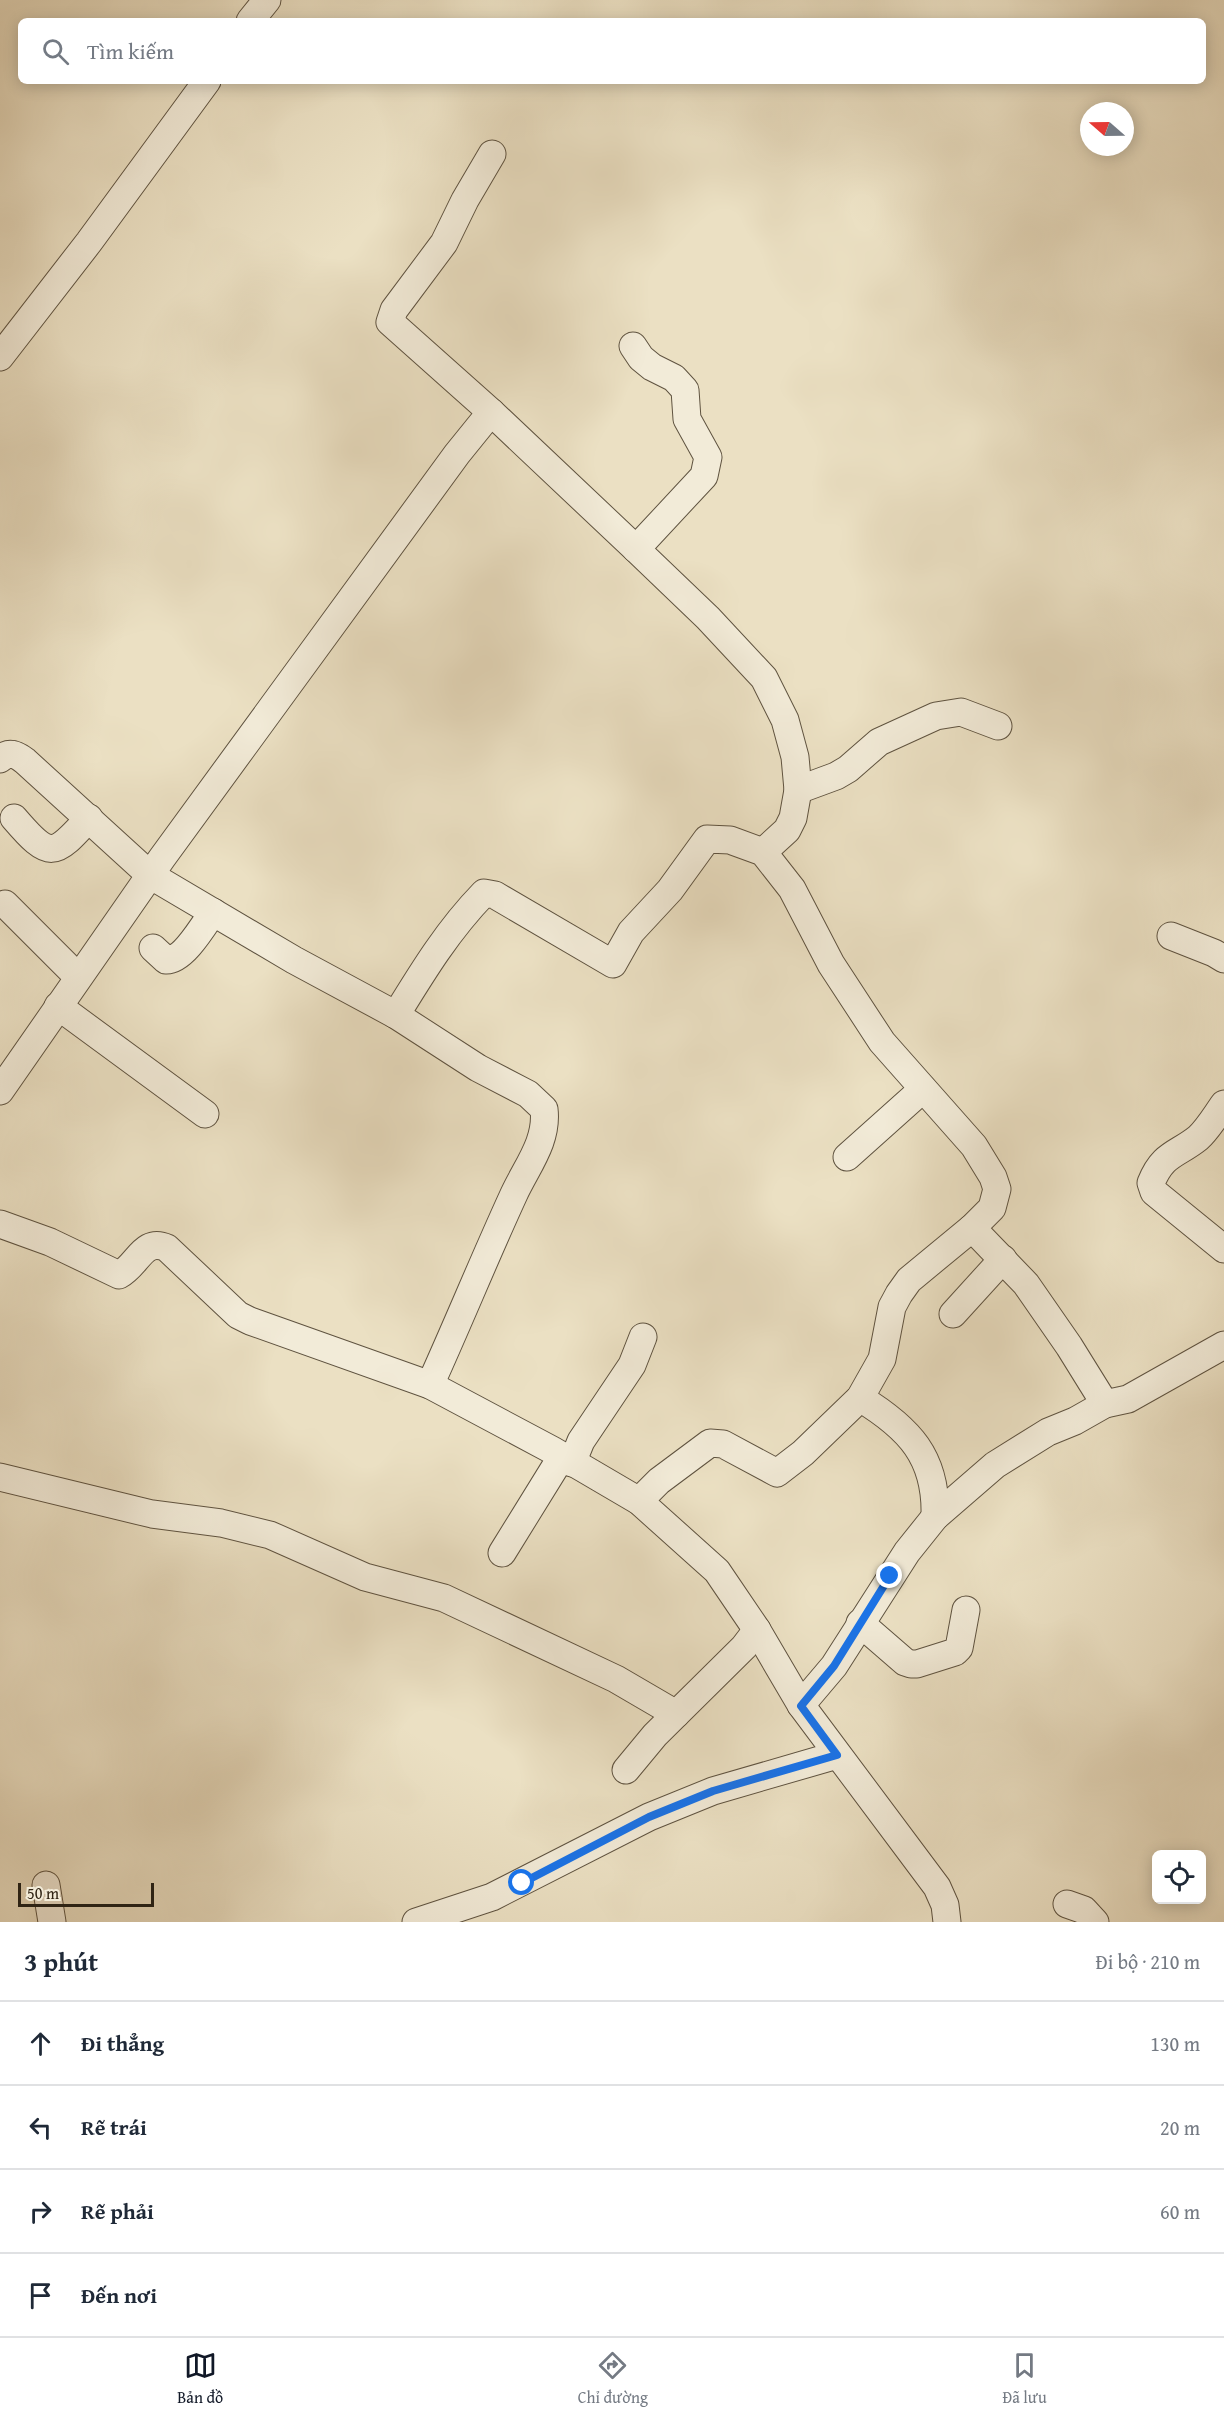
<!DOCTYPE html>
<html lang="vi">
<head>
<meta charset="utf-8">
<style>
  body { margin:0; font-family:"Gentium Book Plus",serif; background:#f2f2f3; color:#1f2937 }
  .controls { position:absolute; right:18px; bottom:18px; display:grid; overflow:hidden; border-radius:9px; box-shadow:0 3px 15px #0003 }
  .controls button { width:54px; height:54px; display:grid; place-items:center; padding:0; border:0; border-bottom:2px solid #e0e1e3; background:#fff; color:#1f2937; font:30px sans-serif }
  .compass { position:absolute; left:1080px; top:102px; width:54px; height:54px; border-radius:50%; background:#fff; box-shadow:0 3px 15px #0003; rotate:290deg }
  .scale { position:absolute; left:18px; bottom:15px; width:136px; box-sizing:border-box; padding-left:6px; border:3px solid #302414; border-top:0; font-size:16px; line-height:21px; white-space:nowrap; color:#302414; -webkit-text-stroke:4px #f2ebd8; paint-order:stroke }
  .stop { position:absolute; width:18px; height:18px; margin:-14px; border:4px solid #1a73e8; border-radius:50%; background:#fff }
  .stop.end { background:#1a73e8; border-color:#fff; box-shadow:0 2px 6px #0008 }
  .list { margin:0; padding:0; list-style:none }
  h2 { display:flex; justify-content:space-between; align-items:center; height:78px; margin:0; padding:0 24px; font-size:26px }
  h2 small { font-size:20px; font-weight:400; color:#747a83 }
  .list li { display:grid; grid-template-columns:39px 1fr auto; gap:18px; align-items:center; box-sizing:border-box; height:84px; padding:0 24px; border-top:2px solid #e0e1e3 }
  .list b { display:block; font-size:22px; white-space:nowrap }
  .list em { font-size:20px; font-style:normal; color:#747a83 }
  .icon { flex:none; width:33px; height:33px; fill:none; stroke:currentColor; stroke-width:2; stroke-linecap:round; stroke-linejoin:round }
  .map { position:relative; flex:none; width:1224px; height:1922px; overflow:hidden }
  .search { position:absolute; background:#fff; box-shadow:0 3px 15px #0003; left:18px; right:18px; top:18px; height:66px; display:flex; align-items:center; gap:15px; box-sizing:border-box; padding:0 21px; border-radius:9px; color:#747a83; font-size:22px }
  .sheet { height:414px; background:#fff }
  nav { display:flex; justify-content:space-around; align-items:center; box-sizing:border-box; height:84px; border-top:2px solid #e0e1e3; background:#fff; font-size:16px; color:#747a83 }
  nav a { display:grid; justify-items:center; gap:3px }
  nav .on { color:#111827 }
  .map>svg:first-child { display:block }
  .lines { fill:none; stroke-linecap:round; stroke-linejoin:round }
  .minor-casing { stroke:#5f5340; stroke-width:29 }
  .minor { stroke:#f2ebd8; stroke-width:27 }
  .route { stroke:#1a73e8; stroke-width:8 }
</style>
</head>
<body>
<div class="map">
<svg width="1224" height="1922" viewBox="0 0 1224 1922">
  <rect width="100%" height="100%" fill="#ebe0c3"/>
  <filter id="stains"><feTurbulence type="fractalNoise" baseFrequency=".00333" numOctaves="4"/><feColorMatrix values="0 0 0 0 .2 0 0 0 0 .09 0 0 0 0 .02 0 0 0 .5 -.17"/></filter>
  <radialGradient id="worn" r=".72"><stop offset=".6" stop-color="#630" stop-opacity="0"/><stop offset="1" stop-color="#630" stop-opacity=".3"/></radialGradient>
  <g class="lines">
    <defs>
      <g id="minor">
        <path d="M250,21L267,0"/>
        <path d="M492,154L465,200L444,243L394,310L390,322L491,412L636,549L708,618L764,678L785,720L795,757L798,790L793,818L787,830L763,852"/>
        <path d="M633,346L641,358L652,367L674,378L685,390L687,419L708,457L704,476L636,549"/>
        <path d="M0,357L89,242L207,81"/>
        <path d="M0,759C9,751 16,754 25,761L150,875L294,960L396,1015L478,1068L528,1094L544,1109C548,1141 527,1166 514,1194C485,1257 459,1321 430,1385"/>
        <path d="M798,790L836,776L848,769L879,742L936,716L961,712L998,726"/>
        <path d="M14,818C50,860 54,857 89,818"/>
        <path d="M5,904L78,977"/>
        <path d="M1171,936L1214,953L1224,959"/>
        <path d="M153,948L166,960C183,961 204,925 213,912"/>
        <path d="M58,1006L205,1114"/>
        <path d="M396,1015C423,971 448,930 484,893L495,895L613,964L631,932L670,890L707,839L730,840L763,852L792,889L831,964L882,1042L974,1146L993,1177L997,1189L992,1208L972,1228L909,1280L899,1294L892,1307L882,1359L860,1398L803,1453L777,1473L723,1444L710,1443L659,1481L639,1501"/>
        <path d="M0,1091L162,858L457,454L491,412"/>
        <path d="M1224,1104C1216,1115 1208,1129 1198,1138C1177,1155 1163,1153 1151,1183L1154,1192L1224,1249"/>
        <path d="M847,1157L923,1089"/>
        <path d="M0,1224L50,1242L119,1275C138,1265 143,1237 167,1248L238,1315L250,1321L430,1385L552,1450L639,1501L717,1571L757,1630L801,1705L937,1887L945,1905L947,1922"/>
        <path d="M972,1228L1026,1284L1069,1346L1105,1404"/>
        <path d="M953,1314L1003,1259"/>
        <path d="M860,1398C909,1428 937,1457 935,1517"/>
        <path d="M572,1463L581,1441L632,1365L643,1337"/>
        <path d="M0,1477L152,1514L221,1523L270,1535L365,1577L444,1598L616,1679L676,1714"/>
        <path d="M502,1553L562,1456"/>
        <path d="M860,1623L905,1662L911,1664H917L955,1652L959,1648L966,1610"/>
        <path d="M801,1705L834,1666L907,1552L935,1517L995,1465L1048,1432L1075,1421L1105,1404L1128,1399L1224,1345"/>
        <path d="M626,1770L655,1735L744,1647L757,1630"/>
        <path d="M46,1885L52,1922"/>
        <path d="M1067,1904L1084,1910L1095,1922"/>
        <path d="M416,1922L492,1897L649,1817L713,1791L837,1755"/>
      </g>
    </defs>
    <!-- minor casing -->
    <use href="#minor" class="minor-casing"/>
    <!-- minor -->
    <use href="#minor" class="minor"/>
  </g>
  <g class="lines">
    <!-- route -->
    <path class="route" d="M522,1883L649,1817L713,1791L837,1755L801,1706L834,1666L890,1576"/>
  </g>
  <rect width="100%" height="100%" filter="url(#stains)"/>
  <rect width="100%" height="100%" fill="url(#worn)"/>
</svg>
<div class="controls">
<button><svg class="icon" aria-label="locate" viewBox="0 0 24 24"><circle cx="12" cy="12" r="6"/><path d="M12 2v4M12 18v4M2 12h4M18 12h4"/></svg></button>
</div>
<svg class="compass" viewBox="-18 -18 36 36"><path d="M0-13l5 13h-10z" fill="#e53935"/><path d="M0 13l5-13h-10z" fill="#747a83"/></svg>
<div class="scale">50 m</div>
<div class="stop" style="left:522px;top:1883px"></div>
<div class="stop end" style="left:890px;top:1576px"></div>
<div class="search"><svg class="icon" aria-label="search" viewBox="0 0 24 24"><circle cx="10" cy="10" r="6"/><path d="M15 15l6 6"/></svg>Tìm kiếm</div>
</div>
<section class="sheet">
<h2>3 phút<small>Đi bộ · 210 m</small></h2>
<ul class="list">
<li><svg class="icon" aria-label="ahead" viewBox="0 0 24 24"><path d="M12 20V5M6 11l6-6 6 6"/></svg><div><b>Đi thẳng</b></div><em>130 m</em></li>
<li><svg class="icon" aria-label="left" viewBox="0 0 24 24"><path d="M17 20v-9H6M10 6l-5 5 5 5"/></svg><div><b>Rẽ trái</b></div><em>20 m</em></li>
<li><svg class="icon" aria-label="right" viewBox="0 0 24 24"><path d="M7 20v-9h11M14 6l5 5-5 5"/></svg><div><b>Rẽ phải</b></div><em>60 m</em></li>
<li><svg class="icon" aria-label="arrive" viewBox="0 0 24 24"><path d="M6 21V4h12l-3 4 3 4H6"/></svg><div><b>Đến nơi</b></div></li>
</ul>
</section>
<nav>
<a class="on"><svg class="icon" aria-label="map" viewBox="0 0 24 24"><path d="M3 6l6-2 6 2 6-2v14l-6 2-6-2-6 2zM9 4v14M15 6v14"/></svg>Bản đồ</a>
<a><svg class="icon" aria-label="directions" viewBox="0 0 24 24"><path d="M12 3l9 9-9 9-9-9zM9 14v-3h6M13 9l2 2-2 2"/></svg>Chỉ đường</a>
<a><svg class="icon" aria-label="saved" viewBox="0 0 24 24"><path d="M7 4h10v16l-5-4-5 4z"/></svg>Đã lưu</a>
</nav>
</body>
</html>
